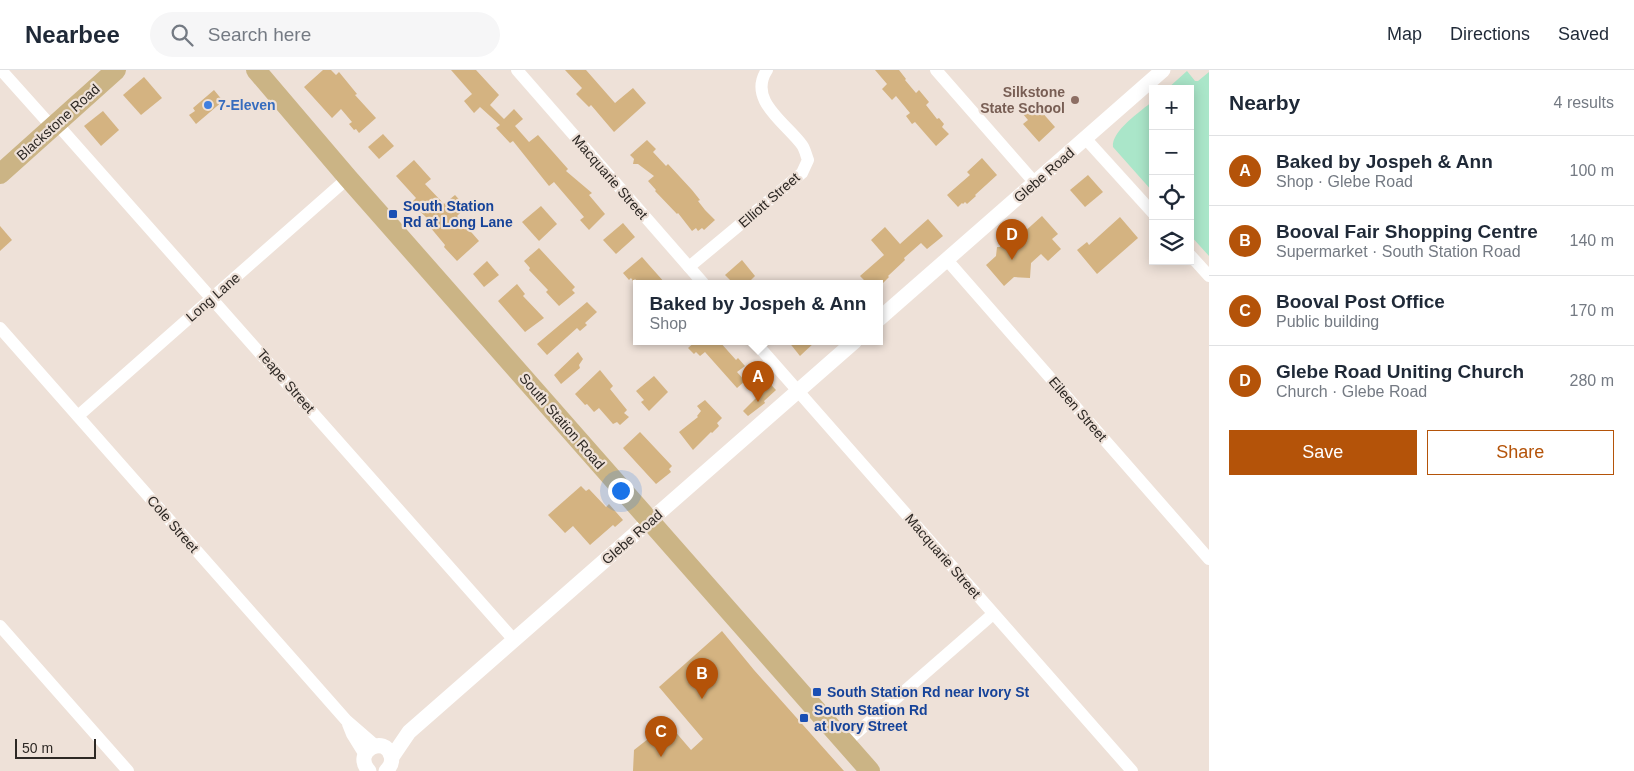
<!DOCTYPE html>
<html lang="en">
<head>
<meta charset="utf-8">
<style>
  body { margin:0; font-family:Arial,sans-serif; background:#f6f6f7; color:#1f2937 }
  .controls { position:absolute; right:15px; top:15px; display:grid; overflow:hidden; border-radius:0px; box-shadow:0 2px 12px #0003 }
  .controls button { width:45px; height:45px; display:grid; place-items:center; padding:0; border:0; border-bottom:1px solid #e0e1e3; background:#fff; color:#1f2937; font:25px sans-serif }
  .scale { position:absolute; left:15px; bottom:12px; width:81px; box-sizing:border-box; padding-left:5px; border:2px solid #2d2824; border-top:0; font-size:14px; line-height:18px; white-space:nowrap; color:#2d2824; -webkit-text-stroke:4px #eee1d8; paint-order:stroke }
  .you { position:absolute; left:620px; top:420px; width:18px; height:18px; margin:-12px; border:4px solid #fff; border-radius:50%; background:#1a73e8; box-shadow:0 0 0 8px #1a73e833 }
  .badge { display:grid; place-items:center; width:32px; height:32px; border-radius:50%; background:#b45309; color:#fff; font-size:16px; font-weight:700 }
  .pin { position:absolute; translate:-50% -41px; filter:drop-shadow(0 1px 2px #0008) }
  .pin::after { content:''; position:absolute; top:26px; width:18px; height:15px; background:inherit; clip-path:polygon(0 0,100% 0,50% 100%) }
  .popup { position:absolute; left:633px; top:210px; width:250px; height:65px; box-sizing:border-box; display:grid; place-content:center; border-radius:0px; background:#fff; filter:drop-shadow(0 1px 4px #0005); font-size:16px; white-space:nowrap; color:#747a83 }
  .popup b { font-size:19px; color:#1f2937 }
  .popup::after { content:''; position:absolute; left:50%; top:100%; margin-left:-10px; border:10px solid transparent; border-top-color:#fff }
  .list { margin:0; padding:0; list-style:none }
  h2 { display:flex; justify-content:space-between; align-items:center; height:65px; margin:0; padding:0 20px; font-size:21px }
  h2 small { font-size:16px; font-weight:400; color:#747a83 }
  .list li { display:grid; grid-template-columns:32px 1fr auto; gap:15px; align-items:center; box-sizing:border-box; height:70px; padding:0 20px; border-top:1px solid #e0e1e3 }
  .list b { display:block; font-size:19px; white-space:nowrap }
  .list p { margin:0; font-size:16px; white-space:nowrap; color:#747a83 }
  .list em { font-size:16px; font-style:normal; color:#747a83 }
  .actions { display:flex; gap:10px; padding:15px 20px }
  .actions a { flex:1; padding:11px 0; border:1px solid #b45309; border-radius:0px; text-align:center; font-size:18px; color:#b45309 }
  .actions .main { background:#b45309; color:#fff }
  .icon { flex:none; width:28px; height:28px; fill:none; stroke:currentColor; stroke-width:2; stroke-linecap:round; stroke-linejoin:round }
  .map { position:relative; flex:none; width:1209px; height:701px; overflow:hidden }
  header { display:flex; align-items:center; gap:30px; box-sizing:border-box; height:70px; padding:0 25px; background:#fff; border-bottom:1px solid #e0e1e3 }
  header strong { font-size:24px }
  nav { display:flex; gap:28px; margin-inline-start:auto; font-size:18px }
  .search { width:350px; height:45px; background:#f6f6f7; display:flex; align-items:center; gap:12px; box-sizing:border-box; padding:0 18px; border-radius:28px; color:#747a83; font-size:19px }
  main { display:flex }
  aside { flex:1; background:#fff }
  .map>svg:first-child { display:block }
  .green { fill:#aae6c9 }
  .building { fill:#d4b381 }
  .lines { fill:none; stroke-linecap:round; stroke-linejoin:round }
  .minor { stroke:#fff; stroke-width:12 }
  .tertiary { stroke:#fff; stroke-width:15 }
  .primary { stroke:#cbb485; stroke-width:20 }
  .education-dot { fill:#8d6e63; stroke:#eee1d8; stroke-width:2 }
  .shop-dot { fill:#3f7fe0; stroke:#eee1d8; stroke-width:2 }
  .transit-dot { fill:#1a4fb4; stroke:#eee1d8; stroke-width:2 }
  .labels { text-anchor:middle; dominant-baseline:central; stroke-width:4.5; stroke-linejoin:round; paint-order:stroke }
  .education-label { font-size:14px; font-weight:bold; fill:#785e54; stroke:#eee1d8; text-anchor:end }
  .shop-label { font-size:14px; font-weight:bold; fill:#366cbe; stroke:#eee1d8; text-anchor:start }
  .street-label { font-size:14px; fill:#2d2824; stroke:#eee1d8 }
  .transit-label { font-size:14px; font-weight:bold; fill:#164399; stroke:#eee1d8; text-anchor:start }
</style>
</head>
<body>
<header>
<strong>Nearbee</strong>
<div class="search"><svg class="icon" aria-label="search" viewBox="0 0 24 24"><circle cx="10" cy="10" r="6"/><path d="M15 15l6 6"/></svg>Search here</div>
<nav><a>Map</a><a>Directions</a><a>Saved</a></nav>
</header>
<main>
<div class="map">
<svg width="1209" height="701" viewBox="0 0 1209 701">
  <rect width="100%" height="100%" fill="#eee1d8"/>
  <!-- green -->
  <g class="green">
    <path d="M1187,1L1195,11H1198L1209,2V186L1190,165V19H1167Z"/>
    <path d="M1153,31V122L1113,77C1111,61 1141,41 1153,31Z"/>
  </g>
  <!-- building -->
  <g class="building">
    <path d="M323,0H331L336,5L339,2L357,24L355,25L376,48L359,63L356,59L354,60L349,54L352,52L341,39L332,48L304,17Z"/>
    <path d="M451,0H476L499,25L490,35L504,49L514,39L523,49L515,56L529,72L538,65L568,99L566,101L592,123L589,125L605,144L589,160L580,150L584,147L554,112L549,116L513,71L510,73L496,58L500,55L480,37L474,43L464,31L472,24Z"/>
    <path d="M565,0H586L615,33L633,18L646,33L614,62L591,35L589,37L576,24L582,18Z"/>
    <path d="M875,0H899L906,9L905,10L916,23L919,20L929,32L926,35L937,49L939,48L944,54L942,57L949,64L936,76L915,52L912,54L906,46L910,43L896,26L892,30L882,19L887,14Z"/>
    <path d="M144,7L162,28L141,45L123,25Z"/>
    <path d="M214,20L223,31L196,54L189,45L195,41L193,38Z"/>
    <path d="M1034,36L1038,41L1040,40L1055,57L1039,72L1023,54L1028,50L1023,44Z"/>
    <path d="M103,41L119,60L101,76L84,56Z"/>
    <path d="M383,64L394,76L379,89L368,77Z"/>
    <path d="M647,70L656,79L653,82L666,96L668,94L692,120L700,130L698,131L705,140L715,150L704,160L702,158L698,161L696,158L692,161L678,143L677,144L655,121L656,120L648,111L654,106L638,94H633L634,89L630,85Z"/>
    <path d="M982,88L997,105L975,125L976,126L967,134L965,132L963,134L962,133L958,137L947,125L970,105L967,102Z"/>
    <path d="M414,90L431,109L425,114L444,134L455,125L466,137L457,146L479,171L457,191L444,177L445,175L425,151L428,149L411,133L416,128L396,106Z"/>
    <path d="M1088,105L1103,122L1085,137L1070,120Z"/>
    <path d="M541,136L557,154L539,171L522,152Z"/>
    <path d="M1042,146L1058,164L1052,169L1061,179L1048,191L1041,184L1031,193L1030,208L1014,207L1004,216L986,195L996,186L997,177H1000L1001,173H1005V171H1014Z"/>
    <path d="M1120,147L1138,168L1097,204L1077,180L1087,172L1089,175Z"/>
    <path d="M928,149L943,166L927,179L921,173L904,188L905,190L888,206L889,207L883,213H867L860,206L884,185L871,170L885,157L900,174Z"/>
    <path d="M623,153L635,167L616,184L603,170Z"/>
    <path d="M0,156L12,170L0,181Z"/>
    <path d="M539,178L575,217L572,220L575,223L559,236L546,222L548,220L529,200L530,198L524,191Z"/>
    <path d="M642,187L649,195L665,213H639L635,209L633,211L631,208L629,210L623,203Z"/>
    <path d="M742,190L755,206L748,213H733L725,205Z"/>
    <path d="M487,191L499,205L484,217L473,204Z"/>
    <path d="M517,214L525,224L523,226L544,248L525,262L498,231Z"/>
    <path d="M587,232L597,242L585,253L587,255L580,261L577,258L547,285L537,274Z"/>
    <path d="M696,271H719L736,290L738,288L745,296L737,302L745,311L737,318L705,282L700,286L696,282L694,284L688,278Z"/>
    <path d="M788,271H816L800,286Z"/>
    <path d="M578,282L583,289L579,295L580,298L561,314L554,305Z"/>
    <path d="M600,300L613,316L610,319L627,340L624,343L629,347L620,355L617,352L613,354L599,338L594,342L587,334L585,335L575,324Z"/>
    <path d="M761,304L776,320L764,331L765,333L748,346L743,341L759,325L749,314Z"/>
    <path d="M654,306L668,322L649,341L641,332L644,330L636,321Z"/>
    <path d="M705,330L722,348L717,353L719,356L712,363L711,362L693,380L679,362L698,347L697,346L701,341L697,336Z"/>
    <path d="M640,362L672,396L669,399L671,402L656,414L623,378Z"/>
    <path d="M581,416L586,421L589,419L606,437L609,434L623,450L615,457L613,455L590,475L573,456L565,463L548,445Z"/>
    <path d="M722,561L754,600L844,701H633L634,680L662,658L673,659L691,680L703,669L659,617Z"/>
  </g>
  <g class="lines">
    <!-- minor -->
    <g class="minor">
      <path d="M1,0L53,58"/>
      <path d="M517,0L703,213"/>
      <path d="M936,0L1035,113"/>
      <path d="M57,54L514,570"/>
      <path d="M1085,68L1153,143"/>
      <path d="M1190,185L1209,206"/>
      <path d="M947,190L1209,489"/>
      <path d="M689,197L802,103L808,90C806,85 805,79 802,75C786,53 747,30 767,0"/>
      <path d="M0,258L346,650L376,676"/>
      <path d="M754,271L1132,701"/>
      <path d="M78,346L348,108"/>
      <path d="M0,556L128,701"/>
      <path d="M348,654L352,664L365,685"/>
      <path d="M845,673L993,544"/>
    </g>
    <!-- tertiary -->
    <g class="tertiary">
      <path d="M879,249L1163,0"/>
      <path d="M392,687L409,662L855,271"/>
      <path d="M369,701C351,681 386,664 391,686C393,692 390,697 386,701"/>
    </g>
    <!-- primary -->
    <g class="primary">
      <path d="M256,0L348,108L870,701"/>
      <path d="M0,104L116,0"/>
    </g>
  </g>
  <!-- markers -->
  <circle class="education-dot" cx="1075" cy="30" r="5"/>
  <circle class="shop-dot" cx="208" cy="35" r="5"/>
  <g class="transit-dot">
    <rect x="388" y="139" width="10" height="10" rx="2.5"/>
    <rect x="812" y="617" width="10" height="10" rx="2.5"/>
    <rect x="799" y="643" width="10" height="10" rx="2.5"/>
  </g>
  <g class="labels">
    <!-- education labels -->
    <g class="education-label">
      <text x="1065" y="22">Silkstone<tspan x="1065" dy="16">State School</tspan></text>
    </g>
    <!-- shop labels -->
    <g class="shop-label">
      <text x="218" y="35">7-Eleven</text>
    </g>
    <!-- street labels -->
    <g class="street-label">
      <text transform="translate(58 52) rotate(-42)">Blackstone Road</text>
      <text transform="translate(1044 105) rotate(-41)">Glebe Road</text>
      <text transform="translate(610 107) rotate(49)">Macquarie Street</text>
      <text transform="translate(769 130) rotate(-41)">Elliott Street</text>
      <text transform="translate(213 227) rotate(-41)">Long Lane</text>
      <text transform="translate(286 311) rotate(49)">Teape Street</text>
      <text transform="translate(1078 339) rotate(49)">Eileen Street</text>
      <text transform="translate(562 351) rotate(49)">South Station Road</text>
      <text transform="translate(173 454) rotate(49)">Cole Street</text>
      <text transform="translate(632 467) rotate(-41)">Glebe Road</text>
      <text transform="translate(943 486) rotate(49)">Macquarie Street</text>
    </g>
    <!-- transit labels -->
    <g class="transit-label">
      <text x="403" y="136">South Station<tspan x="403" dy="16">Rd at Long Lane</tspan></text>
      <text x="827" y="622">South Station Rd near Ivory St</text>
      <text x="814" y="640">South Station Rd<tspan x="814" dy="16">at Ivory Street</tspan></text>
    </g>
  </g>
</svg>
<div class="controls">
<button>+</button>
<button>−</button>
<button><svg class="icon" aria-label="locate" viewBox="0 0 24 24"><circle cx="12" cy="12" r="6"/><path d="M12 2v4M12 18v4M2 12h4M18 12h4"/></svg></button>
<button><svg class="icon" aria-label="layers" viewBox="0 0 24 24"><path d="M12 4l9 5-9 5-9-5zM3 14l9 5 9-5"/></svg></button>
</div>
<div class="scale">50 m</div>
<div class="you"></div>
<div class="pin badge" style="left:758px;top:332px">A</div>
<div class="popup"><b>Baked by Jospeh &amp; Ann</b>Shop</div>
<div class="pin badge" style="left:702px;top:629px">B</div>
<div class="pin badge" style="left:661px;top:687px">C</div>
<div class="pin badge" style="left:1012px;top:190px">D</div>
</div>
<aside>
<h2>Nearby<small>4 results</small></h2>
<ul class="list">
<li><span class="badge">A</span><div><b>Baked by Jospeh &amp; Ann</b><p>Shop · Glebe Road</p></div><em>100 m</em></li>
<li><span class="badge">B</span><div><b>Booval Fair Shopping Centre</b><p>Supermarket · South Station Road</p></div><em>140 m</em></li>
<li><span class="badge">C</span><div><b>Booval Post Office</b><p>Public building</p></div><em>170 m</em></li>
<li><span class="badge">D</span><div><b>Glebe Road Uniting Church</b><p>Church · Glebe Road</p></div><em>280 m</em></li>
</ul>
<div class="actions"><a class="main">Save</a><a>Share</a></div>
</aside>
</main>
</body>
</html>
